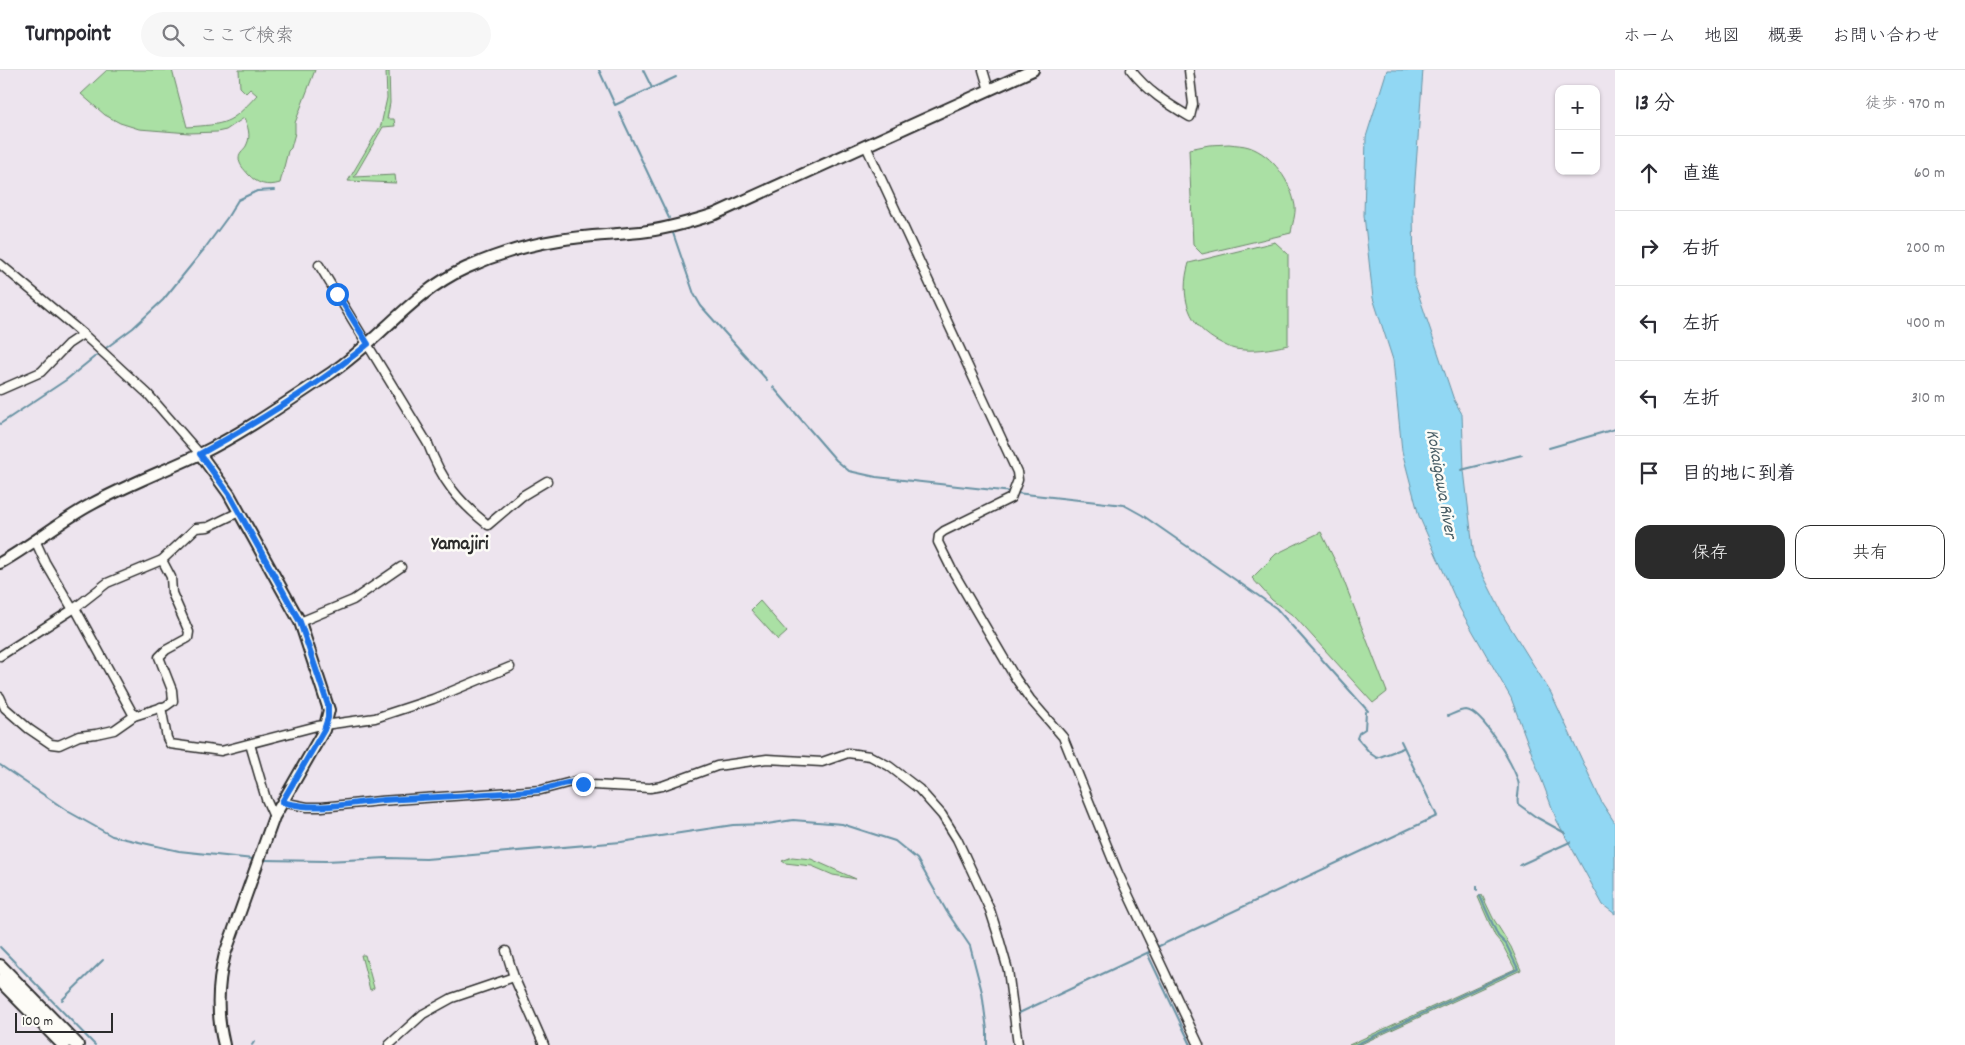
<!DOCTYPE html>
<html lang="ja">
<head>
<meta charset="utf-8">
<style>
  body { margin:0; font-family:Dekko,"Klee One",sans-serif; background:#f7f7f7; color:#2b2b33 }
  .controls { position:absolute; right:15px; top:15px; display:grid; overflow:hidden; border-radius:10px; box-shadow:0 1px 4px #0004 }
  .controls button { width:45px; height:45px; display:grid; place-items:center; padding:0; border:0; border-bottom:1px solid #e1e1e2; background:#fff; color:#2b2b33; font:25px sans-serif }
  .scale { position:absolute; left:15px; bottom:12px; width:98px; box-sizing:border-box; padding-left:5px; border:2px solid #2b2b2b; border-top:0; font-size:14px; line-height:18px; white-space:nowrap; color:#2b2b2b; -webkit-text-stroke:4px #fdfcf7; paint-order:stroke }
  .stop { position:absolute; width:15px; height:15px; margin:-11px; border:4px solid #1a73e8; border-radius:50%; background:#fff }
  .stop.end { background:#1a73e8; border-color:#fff; box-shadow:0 1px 5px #0008 }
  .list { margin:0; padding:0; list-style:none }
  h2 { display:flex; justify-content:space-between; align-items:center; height:65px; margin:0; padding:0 20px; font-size:21px }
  h2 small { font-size:16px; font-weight:400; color:#7c7c81 }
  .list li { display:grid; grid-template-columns:32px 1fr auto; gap:15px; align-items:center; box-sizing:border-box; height:75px; padding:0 20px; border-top:1px solid #e1e1e2 }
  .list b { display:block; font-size:19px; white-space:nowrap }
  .list em { font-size:16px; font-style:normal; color:#7c7c81 }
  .actions { display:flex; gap:10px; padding:15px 20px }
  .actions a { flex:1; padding:11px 0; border:1px solid #2b2b2b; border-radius:15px; text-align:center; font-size:18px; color:#2b2b2b }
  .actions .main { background:#2b2b2b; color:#fff }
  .icon { flex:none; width:28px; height:28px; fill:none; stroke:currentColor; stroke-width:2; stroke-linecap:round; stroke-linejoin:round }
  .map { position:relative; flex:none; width:1615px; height:975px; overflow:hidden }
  header { display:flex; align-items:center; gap:30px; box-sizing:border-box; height:70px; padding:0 25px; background:#fff; border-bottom:1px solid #e1e1e2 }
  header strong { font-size:24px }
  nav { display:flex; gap:28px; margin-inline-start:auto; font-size:18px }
  .search { width:350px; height:45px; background:#f7f7f7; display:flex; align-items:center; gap:12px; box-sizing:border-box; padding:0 18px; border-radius:28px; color:#7c7c81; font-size:19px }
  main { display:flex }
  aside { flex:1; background:#fff }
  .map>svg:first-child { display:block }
  .green { fill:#aae0a4; stroke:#6a8668 }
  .water { fill:#91d7f3; stroke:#6892a3 }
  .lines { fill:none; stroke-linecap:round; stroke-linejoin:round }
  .stream { stroke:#6892a3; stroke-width:2 }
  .minor-casing { stroke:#2b2b2b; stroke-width:11 }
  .tertiary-casing { stroke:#2b2b2b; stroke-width:14 }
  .trunk-casing { stroke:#2b2b2b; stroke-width:16 }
  .minor { stroke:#fdfcf7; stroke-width:8 }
  .tertiary { stroke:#fdfcf7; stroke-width:10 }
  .trunk { stroke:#fdfcf7; stroke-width:12 }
  .route { stroke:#1a73e8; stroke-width:6 }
  .labels { text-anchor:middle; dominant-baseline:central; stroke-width:5; stroke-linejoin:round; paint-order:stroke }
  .water-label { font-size:18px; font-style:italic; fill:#4a5f67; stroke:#fdfcf7 }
  .quarter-label { font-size:19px; font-weight:bold; fill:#2b2b2b; stroke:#fdfcf7 }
</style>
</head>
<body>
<header>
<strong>Turnpoint</strong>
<div class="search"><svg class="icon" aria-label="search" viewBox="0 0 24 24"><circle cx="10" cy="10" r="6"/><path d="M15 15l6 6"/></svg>ここで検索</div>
<nav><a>ホーム</a><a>地図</a><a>概要</a><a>お問い合わせ</a></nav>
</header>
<main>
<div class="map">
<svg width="1615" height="975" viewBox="0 0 1615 975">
  <rect width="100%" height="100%" fill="#ede4ee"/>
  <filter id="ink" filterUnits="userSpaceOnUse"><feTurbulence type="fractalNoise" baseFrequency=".02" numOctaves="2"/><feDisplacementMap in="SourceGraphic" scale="10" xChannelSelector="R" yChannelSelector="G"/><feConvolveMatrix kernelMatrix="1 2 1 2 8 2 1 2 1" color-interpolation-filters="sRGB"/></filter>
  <g filter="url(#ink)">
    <!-- green -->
    <g class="green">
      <path d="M107,0H172L187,57C226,54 230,55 257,25L250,19L246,23L240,17L239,0H315L295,53V63L291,78L288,81L280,113C267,117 257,114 248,104C244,99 239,95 239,88C239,81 245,80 247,74C251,66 248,56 244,48L226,60L217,62L189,63L139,59L120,53L105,45L81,24Z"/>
      <path d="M389,1L390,33L387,49H394L395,56L383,57L354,107L395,105L396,113L348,111L381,55L387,28L386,2Z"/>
      <path d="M1229,74C1236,75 1243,75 1249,77C1273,85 1291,112 1295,136C1296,144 1292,155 1291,163L1202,184L1193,175L1189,79L1209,75Z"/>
      <path d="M1275,172L1288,184V275C1270,279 1254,282 1235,279C1230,278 1225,275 1221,273C1188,257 1179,226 1189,193Z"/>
      <path d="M1321,462L1340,501L1387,622L1373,633L1295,547L1272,530L1252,508L1276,484Z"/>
      <path d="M760,531L787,562L778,570L751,540Z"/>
      <path d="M792,787L811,789L856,809L833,805L812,796L785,793L782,791Z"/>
      <path d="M1482,825L1493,848L1511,877L1521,900L1359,975H1349L1515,899L1502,874L1495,866L1478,827Z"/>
      <path d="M361,885H365L374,918L370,920Z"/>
    </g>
    <!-- water -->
    <path class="water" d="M1387,0H1423L1413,137L1414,211L1454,330L1462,344L1464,400L1474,487L1505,549L1551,623L1602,733L1615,753V844L1603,835L1557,751L1511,628L1460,539L1419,446L1402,381L1393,290L1373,228L1364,145L1366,67Z"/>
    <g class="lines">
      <!-- stream -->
      <g class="stream">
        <path d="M599,0L615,35L676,7"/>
        <path d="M643,0L652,18"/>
        <path d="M619,42L669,148"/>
        <path d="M673,163L694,224L701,236L767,310"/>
        <path d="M106,278L133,258L163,230L205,178L227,148L238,130L257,121L274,120"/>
        <path d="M773,317L836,390L849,401L876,407L1012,422"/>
        <path d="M0,354L66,310L98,284"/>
        <path d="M1549,378L1615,359"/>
        <path d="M1461,400L1522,385"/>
        <path d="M1016,423L1124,435L1142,445L1276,538L1368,641"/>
        <path d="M1366,642L1365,659L1359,663L1357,668L1371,684L1377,688L1403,678"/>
        <path d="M1448,646C1453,644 1460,640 1466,640C1483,642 1514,696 1518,711C1521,719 1516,727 1518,734L1536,747L1565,763"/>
        <path d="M0,695L69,742L112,766L179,781L253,789"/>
        <path d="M264,790L326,791L387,788L426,789L621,772L733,755L767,754L793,750L842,754L895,771L917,789L947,842L970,876L982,922L987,960V975"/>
        <path d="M1520,795L1570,772"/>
        <path d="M1477,816V820"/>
        <path d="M0,877L95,975"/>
        <path d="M1157,877L1437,746L1401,671"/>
        <path d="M1153,880L1148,883L1149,887L1191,975"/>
        <path d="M62,930L103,890"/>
        <path d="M1017,944L1149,882"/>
        <path d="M252,975L254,972"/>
        <path d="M1355,975L1518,899L1506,874L1498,866L1480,826"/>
      </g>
      <defs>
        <g id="minor">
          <path d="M983,0L989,20"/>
          <path d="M1131,0C1147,21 1168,34 1190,47L1193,34L1189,0"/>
          <path d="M866,76L1017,402L1018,410L1011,428L944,461L939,465L938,472L951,498L1016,609L1030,629L1063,667L1118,803L1199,975"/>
          <path d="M0,194L82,263L148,324L200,384"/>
          <path d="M319,195L428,374C442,411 458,431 488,455L522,426L547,411"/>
          <path d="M0,320L41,302L68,274L83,264"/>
          <path d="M35,470L45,492L72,538"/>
          <path d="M75,538L134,646"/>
          <path d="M300,552L353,530L401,497"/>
          <path d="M0,586L75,538L107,513L162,490L196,458L208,457L239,442"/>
          <path d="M0,627L5,638L29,659L51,674L59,675L79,666L96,664L114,660L134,646L166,636L173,631L172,620L159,587L166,580L188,568L189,562L172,523L171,507L162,490"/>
          <path d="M161,637L167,668L170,674L221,681L317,656L375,648L433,629L510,597"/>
          <path d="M250,674L266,729L274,747"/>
          <path d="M282,732L307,737H322L380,731L541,720L575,711L593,715L650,718L662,716L717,696L767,689L822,692L848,683L870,686L889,696L919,719L942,745L957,769L990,840L998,865L1008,900L1018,975"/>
          <path d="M506,881L514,907L544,975"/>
          <path d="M389,975L423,944L452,928L514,907"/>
        </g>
        <g id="tertiary">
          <path d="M200,384L229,424L300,552L329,640L324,660L274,747L225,884C217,915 216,944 224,975"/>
          <path d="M0,493C32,475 60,451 92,434C127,415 164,401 200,384C243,363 290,330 331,303C379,271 412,222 466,198C495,185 527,175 559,170C588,165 618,165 648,161C671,158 693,151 715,144L1033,0"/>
        </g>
        <g id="trunk">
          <path d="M0,896L77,975"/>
          <path d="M0,910L64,975"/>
        </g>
      </defs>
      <!-- minor casing -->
      <use href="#minor" class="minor-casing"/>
      <!-- tertiary casing -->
      <use href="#tertiary" class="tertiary-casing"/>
      <!-- trunk casing -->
      <use href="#trunk" class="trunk-casing"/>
      <!-- minor -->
      <use href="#minor" class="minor"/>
      <!-- tertiary -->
      <use href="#tertiary" class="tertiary"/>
      <!-- trunk -->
      <use href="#trunk" class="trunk"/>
    </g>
  </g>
  <g class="lines" filter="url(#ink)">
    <!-- route -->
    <path class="route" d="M337,224L368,274C317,316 258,352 200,384L229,424L300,552L328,635V648L324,660L282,732C318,742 347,733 384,730C435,727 488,725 539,720C555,718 568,709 583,714"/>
  </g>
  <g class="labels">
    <!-- water labels -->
    <g class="water-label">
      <text transform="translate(1440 414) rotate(80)">Kokaigawa River</text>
    </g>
    <!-- quarter labels -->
    <g class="quarter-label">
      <text x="460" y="475">Yamajiri</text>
    </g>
  </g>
</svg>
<div class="controls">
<button>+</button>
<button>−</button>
</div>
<div class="scale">100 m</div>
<div class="stop" style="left:337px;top:224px"></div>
<div class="stop end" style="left:583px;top:714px"></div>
</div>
<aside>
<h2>13 分<small>徒歩 · 970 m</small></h2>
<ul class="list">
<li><svg class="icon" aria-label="ahead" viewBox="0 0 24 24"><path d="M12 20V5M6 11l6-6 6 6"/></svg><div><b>直進</b></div><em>60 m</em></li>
<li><svg class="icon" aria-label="right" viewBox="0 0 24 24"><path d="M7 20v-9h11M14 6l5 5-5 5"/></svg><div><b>右折</b></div><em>200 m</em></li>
<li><svg class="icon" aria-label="left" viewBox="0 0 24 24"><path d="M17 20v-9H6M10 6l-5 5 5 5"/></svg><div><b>左折</b></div><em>400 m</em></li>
<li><svg class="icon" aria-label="left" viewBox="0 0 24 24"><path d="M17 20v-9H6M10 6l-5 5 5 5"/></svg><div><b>左折</b></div><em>310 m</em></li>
<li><svg class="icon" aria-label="arrive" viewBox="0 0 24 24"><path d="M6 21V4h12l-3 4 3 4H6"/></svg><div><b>目的地に到着</b></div></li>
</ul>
<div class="actions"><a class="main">保存</a><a>共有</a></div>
</aside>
</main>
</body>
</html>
